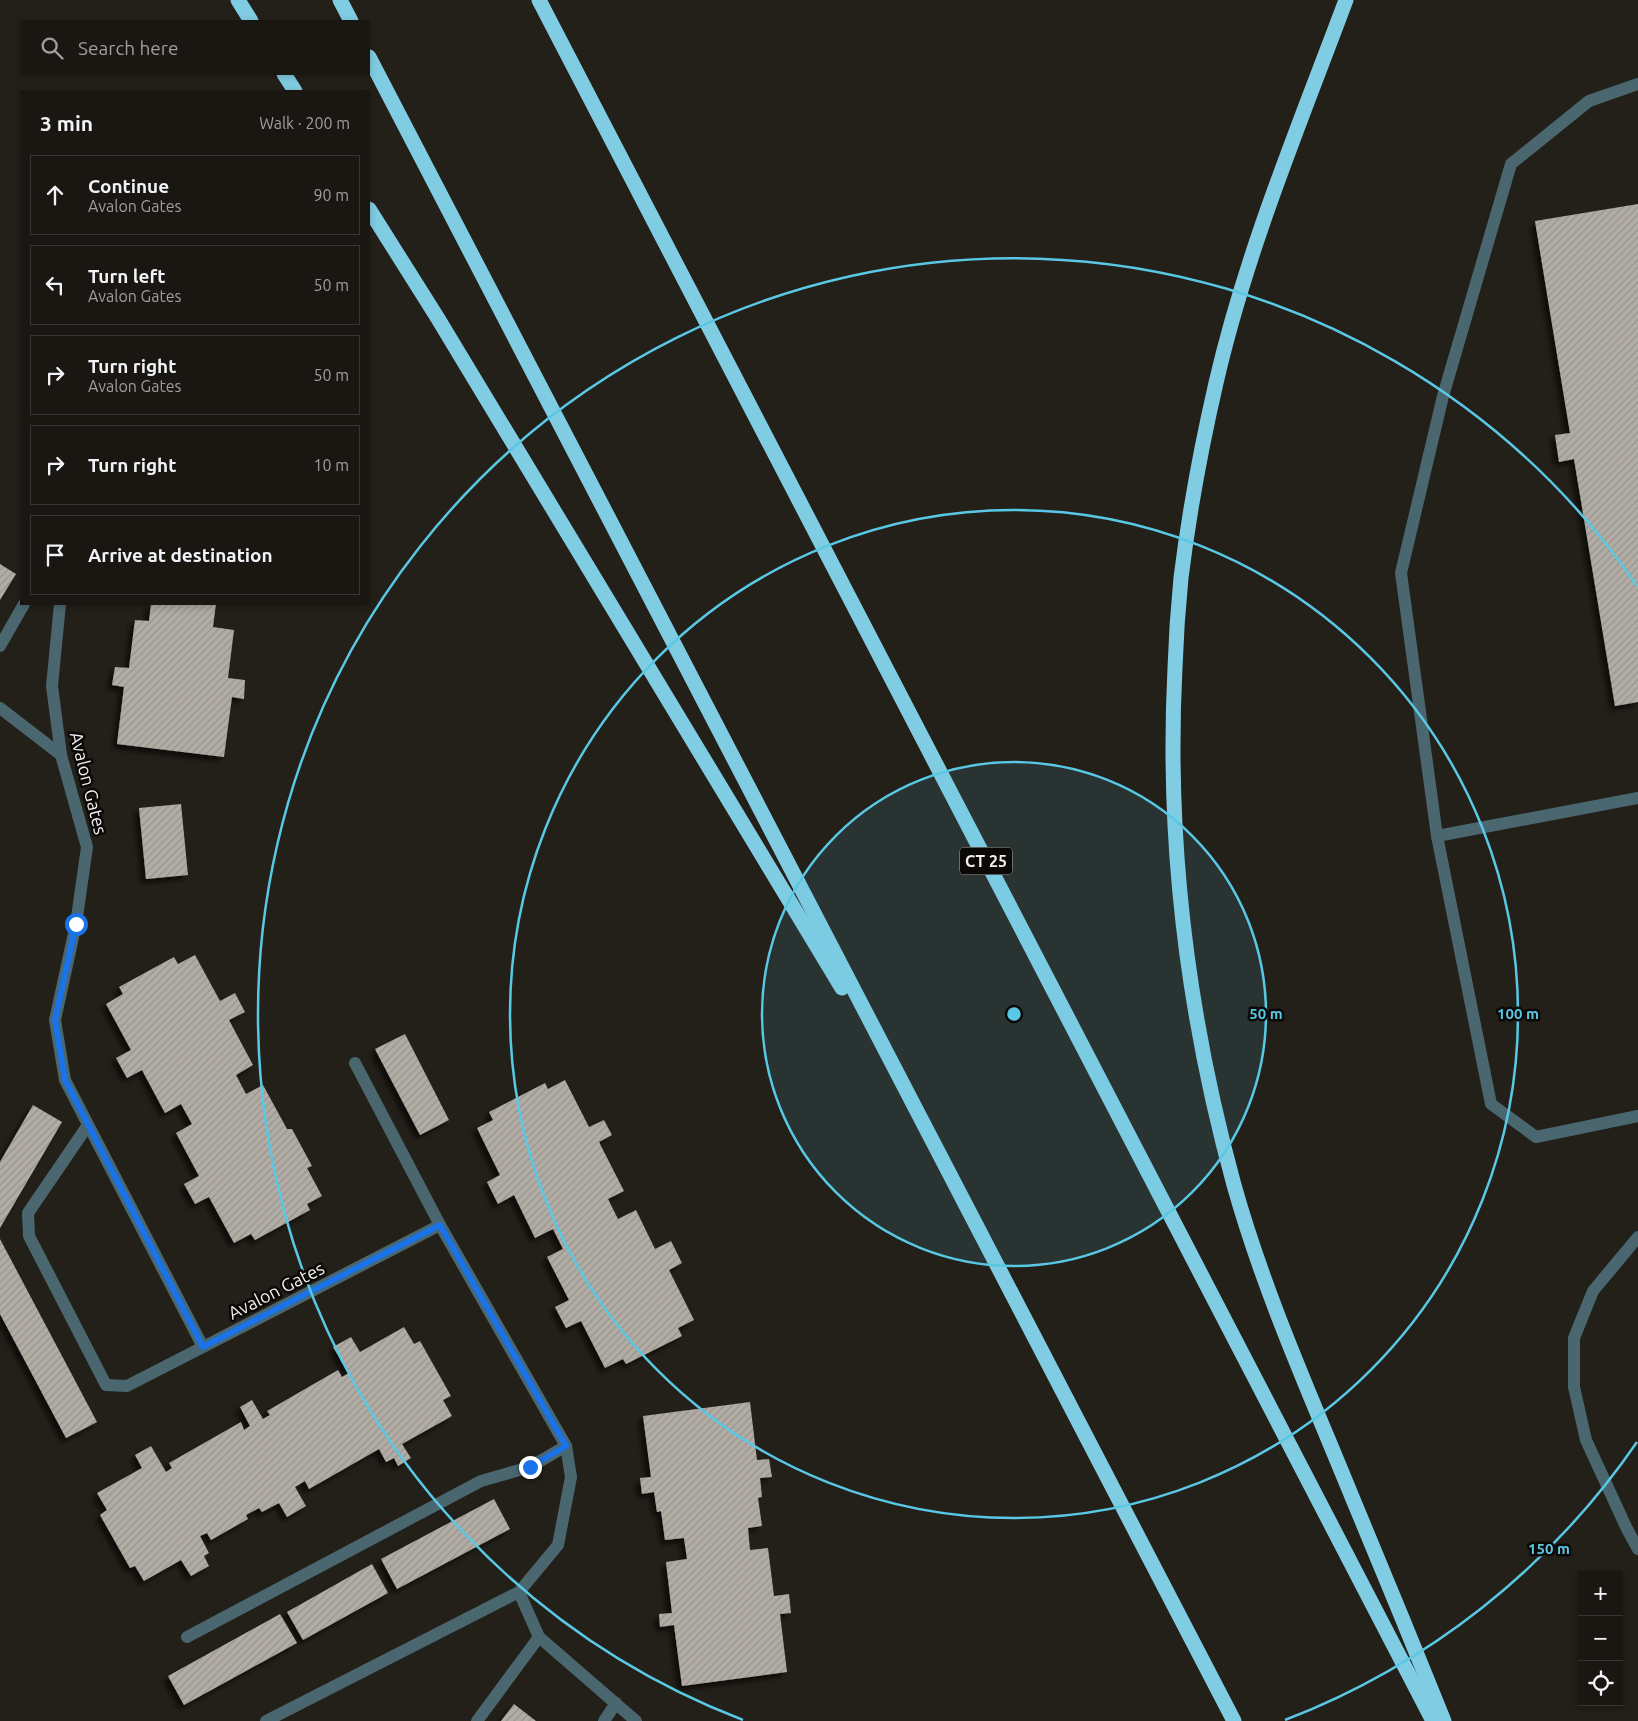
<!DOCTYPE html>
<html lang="en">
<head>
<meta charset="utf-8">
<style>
  body { margin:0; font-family:Ubuntu,sans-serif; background:#23201c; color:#f1f3f6 }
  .controls { position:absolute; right:15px; bottom:15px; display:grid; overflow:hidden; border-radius:0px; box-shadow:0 2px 8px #0003 }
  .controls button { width:45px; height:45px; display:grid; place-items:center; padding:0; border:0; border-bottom:1px solid #383633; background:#1a1713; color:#f1f3f6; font:25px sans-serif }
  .stop { position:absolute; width:15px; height:15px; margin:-11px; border:4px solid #1a73e8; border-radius:50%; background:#fff }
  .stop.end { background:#1a73e8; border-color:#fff; box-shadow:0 1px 5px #0008 }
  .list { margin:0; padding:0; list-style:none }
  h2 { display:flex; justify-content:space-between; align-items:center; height:65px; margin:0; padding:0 20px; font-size:21px }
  h2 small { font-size:16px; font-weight:400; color:#9f9fa0 }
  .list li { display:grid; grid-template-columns:32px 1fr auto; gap:15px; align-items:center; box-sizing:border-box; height:80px; margin:0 10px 10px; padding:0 10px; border:1px solid #383633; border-radius:0px }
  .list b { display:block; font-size:19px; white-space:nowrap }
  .list p { margin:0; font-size:16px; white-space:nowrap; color:#9f9fa0 }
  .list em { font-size:16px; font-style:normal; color:#9f9fa0 }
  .icon { flex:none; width:28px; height:28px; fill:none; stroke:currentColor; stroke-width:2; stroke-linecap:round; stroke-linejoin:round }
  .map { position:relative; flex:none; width:1638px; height:1721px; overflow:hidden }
  .search { position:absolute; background:#1a1713; box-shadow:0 2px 8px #0003; left:20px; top:20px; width:350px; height:55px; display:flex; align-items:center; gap:12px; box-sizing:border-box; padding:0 18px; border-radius:0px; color:#9f9fa0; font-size:19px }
  .panel { position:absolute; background:#1a1713; box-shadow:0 2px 8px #0003; left:20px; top:90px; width:350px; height:515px; border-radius:0px }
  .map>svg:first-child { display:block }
  .building { fill:url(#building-hatch); filter:url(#shadow) }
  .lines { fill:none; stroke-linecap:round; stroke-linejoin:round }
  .lane { stroke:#4a6770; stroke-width:12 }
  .street { stroke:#4a6770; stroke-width:12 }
  .highway { stroke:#80cce2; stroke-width:15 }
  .route { stroke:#1a73e8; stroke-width:6 }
  .ring { fill:none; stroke:#59c8e5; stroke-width:2.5 }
  .labels { text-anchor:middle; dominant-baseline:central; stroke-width:5; stroke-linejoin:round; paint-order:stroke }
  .shield { fill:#0b0907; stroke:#adaba7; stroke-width:1 }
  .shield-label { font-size:16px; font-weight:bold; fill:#f2f0ec }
  .street-label { font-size:18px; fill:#f2f0ec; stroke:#0b0907 }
  .centre { fill:#59c8e5; stroke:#0b0907; stroke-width:2.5 }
  .ring-label { font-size:15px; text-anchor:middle; font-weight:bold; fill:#59c8e5; stroke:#0b0907; stroke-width:5; stroke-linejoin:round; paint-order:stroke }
</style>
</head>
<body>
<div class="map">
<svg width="1638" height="1721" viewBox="0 0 1638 1721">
  <defs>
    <pattern id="building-hatch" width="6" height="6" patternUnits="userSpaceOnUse" patternTransform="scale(1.25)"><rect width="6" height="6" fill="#b1aca4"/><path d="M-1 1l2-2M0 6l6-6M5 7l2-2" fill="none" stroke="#97938d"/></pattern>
    <filter id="shadow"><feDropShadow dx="-4.5" dy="4.5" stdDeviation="2.5" flood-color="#0009"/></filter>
  </defs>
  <rect width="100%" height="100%" fill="#231f19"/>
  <!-- building -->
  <g class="building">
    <path d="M1638,204V702L1615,706L1574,459L1559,462L1555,435L1570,433L1535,221Z"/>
    <path d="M0,564L16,574L0,600Z"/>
    <path d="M151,604H216L213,627L234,630L228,678L245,680L244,699L232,697L224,757L117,744L124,687L112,685L115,667L129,668L135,620L149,621Z"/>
    <path d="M181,804L188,875L146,879L139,808Z"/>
    <path d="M195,955L220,1001L235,993L245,1012L229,1020L253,1065L236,1075L246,1094L263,1085L287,1129H292L312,1166L307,1168L322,1196L307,1204L310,1210L255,1240L251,1234L234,1243L209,1197L195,1204L184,1184L199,1176L176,1133L192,1124L181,1104L165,1113L142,1070L127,1078L116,1058L131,1050L106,1004L123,994L119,987L174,957L178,964Z"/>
    <path d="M405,1034L449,1120L420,1135L375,1049Z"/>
    <path d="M565,1080L589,1127L604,1120L612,1135L599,1142L624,1191L608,1199L618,1219L636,1210L655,1249L671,1241L682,1263L669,1270L694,1320L678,1328L682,1336L626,1364L623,1359L605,1368L581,1321L566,1328L555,1307L569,1300L547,1257L563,1249L553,1229L535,1238L514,1195L498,1204L487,1182L500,1175L477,1128L493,1120L489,1112L545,1083L548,1089Z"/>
    <path d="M33,1105L62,1122L0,1228V1162Z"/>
    <path d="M0,1239L97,1422L66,1438L0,1314Z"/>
    <path d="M404,1327L414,1344L420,1341L451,1396L443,1400L452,1416L402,1444L411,1458L398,1466L394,1458L386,1462L379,1449L309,1489L305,1481L295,1487L306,1506L287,1517L279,1503L262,1512L259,1508L246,1515L248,1519L211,1540L207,1533L200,1536L209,1553L204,1556L209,1566L191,1576L181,1560L144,1581L135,1566L130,1568L100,1515L107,1510L97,1493L142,1468L135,1455L151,1446L166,1472L172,1468L169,1463L241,1422L244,1430L250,1426L240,1407L252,1400L263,1419L270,1415L267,1411L338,1370L342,1377L349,1373L333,1347L351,1337L360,1352Z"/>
    <path d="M750,1402L757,1460L769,1459L772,1477L760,1478L762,1497L758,1498L762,1526L748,1528L750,1550L768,1548L774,1596L789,1594L791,1613L780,1614L787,1672L682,1686L674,1625L660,1627L659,1614L672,1613L666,1562L687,1559L684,1538L665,1540L661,1511L657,1512L654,1492L642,1494L640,1478L651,1477L643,1416Z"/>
    <path d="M494,1499L510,1529L397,1589L381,1559Z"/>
    <path d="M372,1564L388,1593L303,1640L287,1612Z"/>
    <path d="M280,1614L297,1643L184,1705L168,1676Z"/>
    <path d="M514,1704L536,1721H501Z"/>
  </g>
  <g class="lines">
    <!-- lane -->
    <g class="lane">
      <path d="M1638,84L1589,101L1511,164L1443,396L1401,573L1437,836L1638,798"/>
      <path d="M0,646L24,604"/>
      <path d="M0,708L61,755"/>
      <path d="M1437,836L1491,1104L1536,1137L1638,1116"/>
      <path d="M355,1063L440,1225"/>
      <path d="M88,1125L28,1213L29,1236L106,1385L127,1386L203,1347"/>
      <path d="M1638,1237L1593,1291L1574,1338V1387L1586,1440L1627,1529L1638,1549"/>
      <path d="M519,1592L539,1637L636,1721"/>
      <path d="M187,1637L481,1481L530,1467L566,1446"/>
      <path d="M477,1721L539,1637"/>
      <path d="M604,1721L616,1703"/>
    </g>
    <!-- street -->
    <path class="street" d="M60,604L52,686L61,755L87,847L76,924L55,1020L65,1080L203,1347L440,1225L566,1446L571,1477L558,1545L519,1592L266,1721"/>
    <!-- highway -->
    <g class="highway">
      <path d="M238,0L251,21"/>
      <path d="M340,0L351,21"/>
      <path d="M539,0L1433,1721"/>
      <path d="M1346,0C1299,126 1246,252 1216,383C1201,448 1189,513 1181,578C1178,608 1176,638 1175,668C1166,842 1188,1017 1234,1185C1259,1274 1295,1360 1331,1446C1369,1538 1407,1629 1444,1721"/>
      <path d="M369,57L1234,1721"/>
      <path d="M284,74L295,91"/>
      <path d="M369,209L437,317L842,988"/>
    </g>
  </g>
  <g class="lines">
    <!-- route -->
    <path class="route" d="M76,924L55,1020L65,1080L203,1347L440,1225L566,1446L530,1467"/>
  </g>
  <!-- distance rings -->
  <circle cx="1014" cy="1014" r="252" fill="#59c8e5" fill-opacity=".12"/>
  <g class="ring">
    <circle cx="1014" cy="1014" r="252"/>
    <circle cx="1014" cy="1014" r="504"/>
    <path d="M1637 1442A756 756 0 0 1 1285 1720M743 1720A756 756 0 1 1 1637 586"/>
  </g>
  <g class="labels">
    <!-- shield labels -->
    <rect class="shield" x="960" y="847.5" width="52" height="27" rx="4"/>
    <g class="shield-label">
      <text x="986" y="861">CT 25</text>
    </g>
    <!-- street labels -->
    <g class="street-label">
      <text transform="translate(89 783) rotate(76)">Avalon Gates</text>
      <text transform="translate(276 1290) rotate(-27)">Avalon Gates</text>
    </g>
  </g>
  <circle cx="1014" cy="1014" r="8" class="centre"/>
  <g class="ring-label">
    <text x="1266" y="1019">50 m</text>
    <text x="1518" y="1019">100 m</text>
    <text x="1549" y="1554">150 m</text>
  </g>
</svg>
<div class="controls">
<button>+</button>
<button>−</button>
<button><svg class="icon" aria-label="locate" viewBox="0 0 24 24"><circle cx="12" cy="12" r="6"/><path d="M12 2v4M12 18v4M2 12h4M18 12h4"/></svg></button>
</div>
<div class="stop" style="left:76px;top:924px"></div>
<div class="stop end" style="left:530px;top:1467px"></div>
<div class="search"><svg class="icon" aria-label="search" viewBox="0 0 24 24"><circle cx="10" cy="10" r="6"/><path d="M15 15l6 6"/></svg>Search here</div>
<section class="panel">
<h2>3 min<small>Walk · 200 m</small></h2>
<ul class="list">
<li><svg class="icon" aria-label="ahead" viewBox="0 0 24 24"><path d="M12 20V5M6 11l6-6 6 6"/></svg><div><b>Continue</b><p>Avalon Gates</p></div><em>90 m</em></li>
<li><svg class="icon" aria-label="left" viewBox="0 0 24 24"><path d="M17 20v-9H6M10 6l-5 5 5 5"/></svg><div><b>Turn left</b><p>Avalon Gates</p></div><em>50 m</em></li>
<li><svg class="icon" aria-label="right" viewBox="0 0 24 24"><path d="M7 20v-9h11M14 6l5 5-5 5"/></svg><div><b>Turn right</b><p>Avalon Gates</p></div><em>50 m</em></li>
<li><svg class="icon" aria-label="right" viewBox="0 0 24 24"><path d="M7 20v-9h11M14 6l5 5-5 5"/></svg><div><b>Turn right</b></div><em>10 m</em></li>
<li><svg class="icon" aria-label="arrive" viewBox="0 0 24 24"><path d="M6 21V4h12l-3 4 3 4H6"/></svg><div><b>Arrive at destination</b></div></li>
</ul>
</section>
</div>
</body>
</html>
